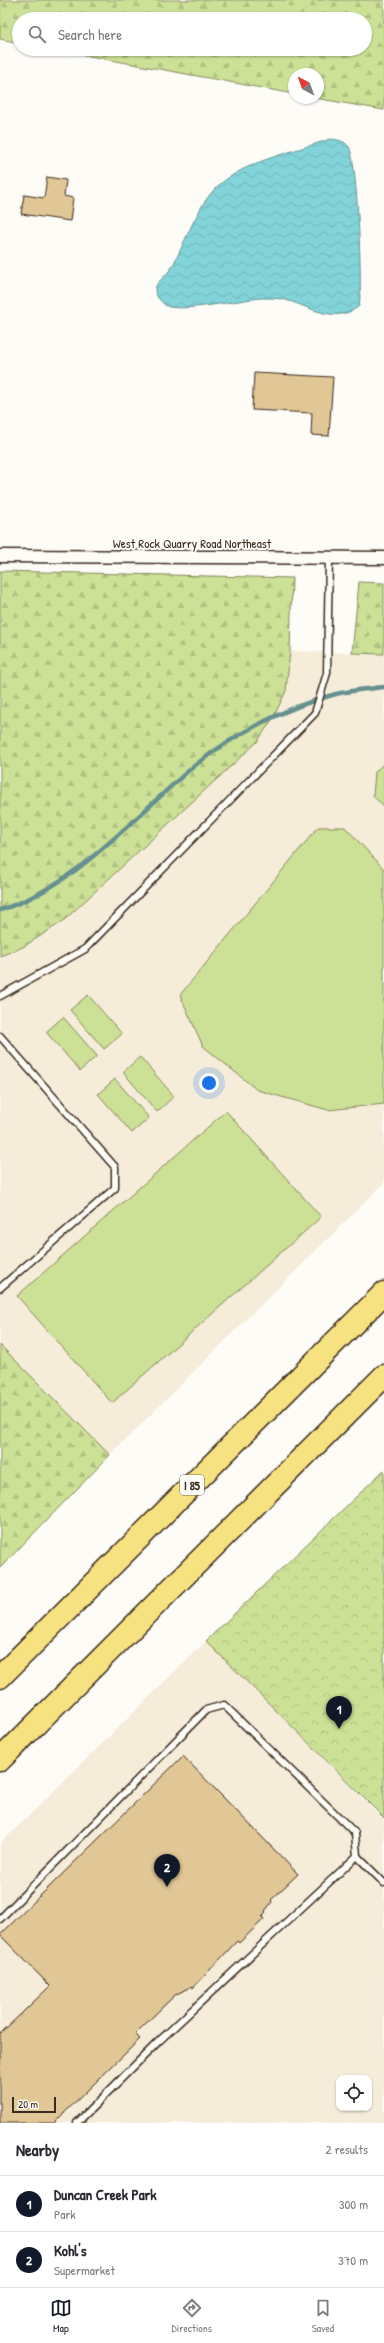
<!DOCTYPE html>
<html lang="en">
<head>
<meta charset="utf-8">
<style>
  body { margin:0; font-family:"Patrick Hand",sans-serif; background:#f7f7f7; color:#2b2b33 }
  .controls { position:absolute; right:12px; bottom:12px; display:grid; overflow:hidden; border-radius:8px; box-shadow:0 1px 3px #0004 }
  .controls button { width:36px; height:36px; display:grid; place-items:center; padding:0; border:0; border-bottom:1px solid #e1e1e2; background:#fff; color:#2b2b33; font:20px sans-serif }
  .compass { position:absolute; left:288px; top:68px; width:36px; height:36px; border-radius:50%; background:#fff; box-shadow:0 1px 3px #0004; rotate:319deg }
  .scale { position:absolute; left:12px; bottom:10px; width:44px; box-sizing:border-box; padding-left:4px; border:2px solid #3b2a1e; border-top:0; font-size:11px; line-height:14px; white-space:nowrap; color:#3b2a1e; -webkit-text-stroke:3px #fdfcf7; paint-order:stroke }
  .you { position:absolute; left:209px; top:1083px; width:14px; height:14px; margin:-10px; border:3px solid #fff; border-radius:50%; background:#1a73e8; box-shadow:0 0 0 6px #1a73e833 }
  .badge { display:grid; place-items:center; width:26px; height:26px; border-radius:50%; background:#111827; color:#fff; font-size:13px; font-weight:700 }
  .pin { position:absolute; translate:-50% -33px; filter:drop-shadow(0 1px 2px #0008) }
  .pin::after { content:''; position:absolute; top:21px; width:14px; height:12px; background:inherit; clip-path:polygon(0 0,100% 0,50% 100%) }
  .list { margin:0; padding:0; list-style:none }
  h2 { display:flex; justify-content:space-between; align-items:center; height:52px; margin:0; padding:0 16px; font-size:17px }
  h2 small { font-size:13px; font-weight:400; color:#7c7c81 }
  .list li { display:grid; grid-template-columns:26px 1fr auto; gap:12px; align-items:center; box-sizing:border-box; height:56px; padding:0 16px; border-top:1px solid #e1e1e2 }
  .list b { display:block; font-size:15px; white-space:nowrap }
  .list p { margin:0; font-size:13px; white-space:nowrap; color:#7c7c81 }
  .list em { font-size:13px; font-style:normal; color:#7c7c81 }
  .icon { flex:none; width:22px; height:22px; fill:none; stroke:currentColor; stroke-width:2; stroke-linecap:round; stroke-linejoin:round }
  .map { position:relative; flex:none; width:384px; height:2123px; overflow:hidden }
  .search { position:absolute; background:#fff; box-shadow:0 1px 3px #0004; left:12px; right:12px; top:12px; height:44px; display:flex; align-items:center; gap:10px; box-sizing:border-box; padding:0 14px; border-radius:22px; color:#7c7c81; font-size:15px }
  .sheet { height:164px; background:#fff }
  nav { display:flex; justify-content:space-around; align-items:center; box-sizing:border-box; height:56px; border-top:1px solid #e1e1e2; background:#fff; font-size:11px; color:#7c7c81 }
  nav a { display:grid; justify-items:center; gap:2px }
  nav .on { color:#111827 }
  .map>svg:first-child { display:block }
  .built { fill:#f5ecda; fill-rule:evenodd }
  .forest { fill:url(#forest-firs); stroke:#84865a }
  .park { fill:url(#park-crowns); stroke:#84865a }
  .garden { fill:#cce196; stroke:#84865a }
  .water { fill:url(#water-waves); stroke:#66908f }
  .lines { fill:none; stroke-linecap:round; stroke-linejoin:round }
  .stream { stroke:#66908f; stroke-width:4.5 }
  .building { fill:#e1c696; stroke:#3b2a1e }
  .service-casing { stroke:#3b2a1e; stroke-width:9 }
  .minor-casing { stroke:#3b2a1e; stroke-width:15 }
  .motorway-casing { stroke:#3b2a1e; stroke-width:25 }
  .service { stroke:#fdfcf7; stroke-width:6 }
  .minor { stroke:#fdfcf7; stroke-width:12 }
  .motorway { stroke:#f6e281; stroke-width:22 }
  .labels { text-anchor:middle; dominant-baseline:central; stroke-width:4; stroke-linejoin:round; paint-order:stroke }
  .shield { fill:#fdfcf7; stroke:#75695f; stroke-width:1 }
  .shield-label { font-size:12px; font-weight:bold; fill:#3b2a1e }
  .street-label { font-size:13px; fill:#3b2a1e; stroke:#fdfcf7 }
</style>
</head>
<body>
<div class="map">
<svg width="384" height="2123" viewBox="0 0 384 2123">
  <defs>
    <pattern id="forest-firs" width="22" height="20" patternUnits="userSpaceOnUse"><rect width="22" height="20" fill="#cce196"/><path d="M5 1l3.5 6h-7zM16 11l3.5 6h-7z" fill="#b0c181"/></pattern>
    <pattern id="park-crowns" width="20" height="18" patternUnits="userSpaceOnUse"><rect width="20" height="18" fill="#cce196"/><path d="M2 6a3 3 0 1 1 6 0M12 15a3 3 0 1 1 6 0" fill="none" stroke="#b0c181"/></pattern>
    <pattern id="water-waves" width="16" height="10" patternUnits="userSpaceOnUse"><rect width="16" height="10" fill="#82d4da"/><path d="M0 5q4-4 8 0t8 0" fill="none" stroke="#71b6bb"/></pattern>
  </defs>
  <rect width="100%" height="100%" fill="#fdfcf7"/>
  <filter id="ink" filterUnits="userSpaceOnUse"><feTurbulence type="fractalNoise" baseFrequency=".025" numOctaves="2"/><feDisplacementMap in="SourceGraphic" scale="8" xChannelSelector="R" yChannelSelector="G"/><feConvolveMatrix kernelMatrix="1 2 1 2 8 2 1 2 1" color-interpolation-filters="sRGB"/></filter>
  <g filter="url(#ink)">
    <!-- built -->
    <g class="built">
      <path d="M290,651L384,654V1183L110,1455L0,1345V956L23,947L286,691Z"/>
      <path d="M206,1641L384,1820V2123H0V1844ZM339,2078H369V2108H339Z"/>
    </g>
    <!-- forest -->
    <g class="forest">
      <path d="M0,0H384V110L315,98H318V74H294V94L52,49H365V19H19V43L0,39Z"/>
      <path d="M0,571L292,578L290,651L286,691L273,718L257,742L62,922L23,947L0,956Z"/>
      <path d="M359,582L384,583V654L352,653Z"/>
      <path d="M0,1345L110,1455L0,1568Z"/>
    </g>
    <!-- park -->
    <path class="park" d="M384,1470V1818L206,1641Z"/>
    <!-- garden -->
    <g class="garden">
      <path d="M384,763V806L373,796L375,772Z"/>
      <path d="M318,827H345L384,869V1104L328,1110L257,1090L203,1046L180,995Z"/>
      <path d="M88,995L122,1034L104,1049L70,1010Z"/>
      <path d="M63,1017L97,1056L80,1071L46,1032Z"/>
      <path d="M140,1057L174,1096L157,1112L123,1072Z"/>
      <path d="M115,1079L149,1118L132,1133L98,1094Z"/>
      <path d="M226,1111L321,1217L112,1403L17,1296Z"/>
    </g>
    <!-- water -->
    <path class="water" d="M330,139C338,140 344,140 349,147C357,158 363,290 359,306C335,326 308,305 282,299C276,298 267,298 261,298C243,299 176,314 165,305C143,286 163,282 172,267C185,243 198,203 219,185C248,160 294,152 330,139Z"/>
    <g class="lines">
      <!-- stream -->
      <path class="stream" d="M0,910C65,890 115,837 164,793C175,783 186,772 198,763C238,732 287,707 336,694C351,690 368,689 384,687"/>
    </g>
    <!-- building -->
    <g class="building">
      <path d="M47,177L66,180L64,196L73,198L70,221L21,214L24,195L44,198Z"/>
      <path d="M254,373L333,377L329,436L311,435L312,413L252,410Z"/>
      <path d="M183,1756L298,1874L271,1900L272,1902L265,1911L266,1913L262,1917L264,1919L239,1943L237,1941L193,1988L192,1986L175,1995L135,2034L140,2039L54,2123H0V2034L50,1986L0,1935Z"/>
    </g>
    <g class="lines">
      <defs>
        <g id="service">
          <path d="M0,996L85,949L315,713L327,673L329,558"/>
          <path d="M0,1036L115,1167V1188L0,1288"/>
          <path d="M0,1919L206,1710L224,1705L355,1833L357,1856L384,1883"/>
          <path d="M77,2123L158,2042L357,1856"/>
        </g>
        <path id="minor" d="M0,556L384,558"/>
        <g id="motorway">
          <path d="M0,1677L384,1293"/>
          <path d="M0,1760L384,1376"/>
        </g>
      </defs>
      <!-- service casing -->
      <use href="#service" class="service-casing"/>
      <!-- minor casing -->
      <use href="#minor" class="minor-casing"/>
      <!-- motorway casing -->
      <use href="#motorway" class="motorway-casing"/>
      <!-- service -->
      <use href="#service" class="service"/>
      <!-- minor -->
      <use href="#minor" class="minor"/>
      <!-- motorway -->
      <use href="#motorway" class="motorway"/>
    </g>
  </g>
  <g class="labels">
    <!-- shield labels -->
    <rect class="shield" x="180" y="1475" width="24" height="20" rx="3"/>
    <g class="shield-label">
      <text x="192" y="1485">I 85</text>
    </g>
    <!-- street labels -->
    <g class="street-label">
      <text x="192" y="543">West Rock Quarry Road Northeast</text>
    </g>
  </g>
</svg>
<div class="controls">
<button><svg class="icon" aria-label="locate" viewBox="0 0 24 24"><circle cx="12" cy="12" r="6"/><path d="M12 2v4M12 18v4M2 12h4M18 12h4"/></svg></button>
</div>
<svg class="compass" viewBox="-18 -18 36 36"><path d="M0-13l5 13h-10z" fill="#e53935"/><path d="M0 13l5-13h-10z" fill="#7c7c81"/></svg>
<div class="scale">20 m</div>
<div class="you"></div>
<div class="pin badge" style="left:339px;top:1729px">1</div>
<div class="pin badge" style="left:167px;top:1887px">2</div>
<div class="search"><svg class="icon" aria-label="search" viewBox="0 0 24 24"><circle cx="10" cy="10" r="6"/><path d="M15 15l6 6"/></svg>Search here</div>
</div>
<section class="sheet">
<h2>Nearby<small>2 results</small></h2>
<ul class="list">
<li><span class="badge">1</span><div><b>Duncan Creek Park</b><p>Park</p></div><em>300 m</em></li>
<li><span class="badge">2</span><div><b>Kohl's</b><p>Supermarket</p></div><em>370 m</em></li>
</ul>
</section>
<nav>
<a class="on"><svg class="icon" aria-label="map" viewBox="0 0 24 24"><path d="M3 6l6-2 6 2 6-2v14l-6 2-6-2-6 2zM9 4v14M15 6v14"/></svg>Map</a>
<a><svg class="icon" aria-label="directions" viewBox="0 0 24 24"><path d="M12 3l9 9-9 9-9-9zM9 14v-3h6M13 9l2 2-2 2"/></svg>Directions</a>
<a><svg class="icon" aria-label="saved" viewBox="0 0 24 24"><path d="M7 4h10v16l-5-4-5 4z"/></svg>Saved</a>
</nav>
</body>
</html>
